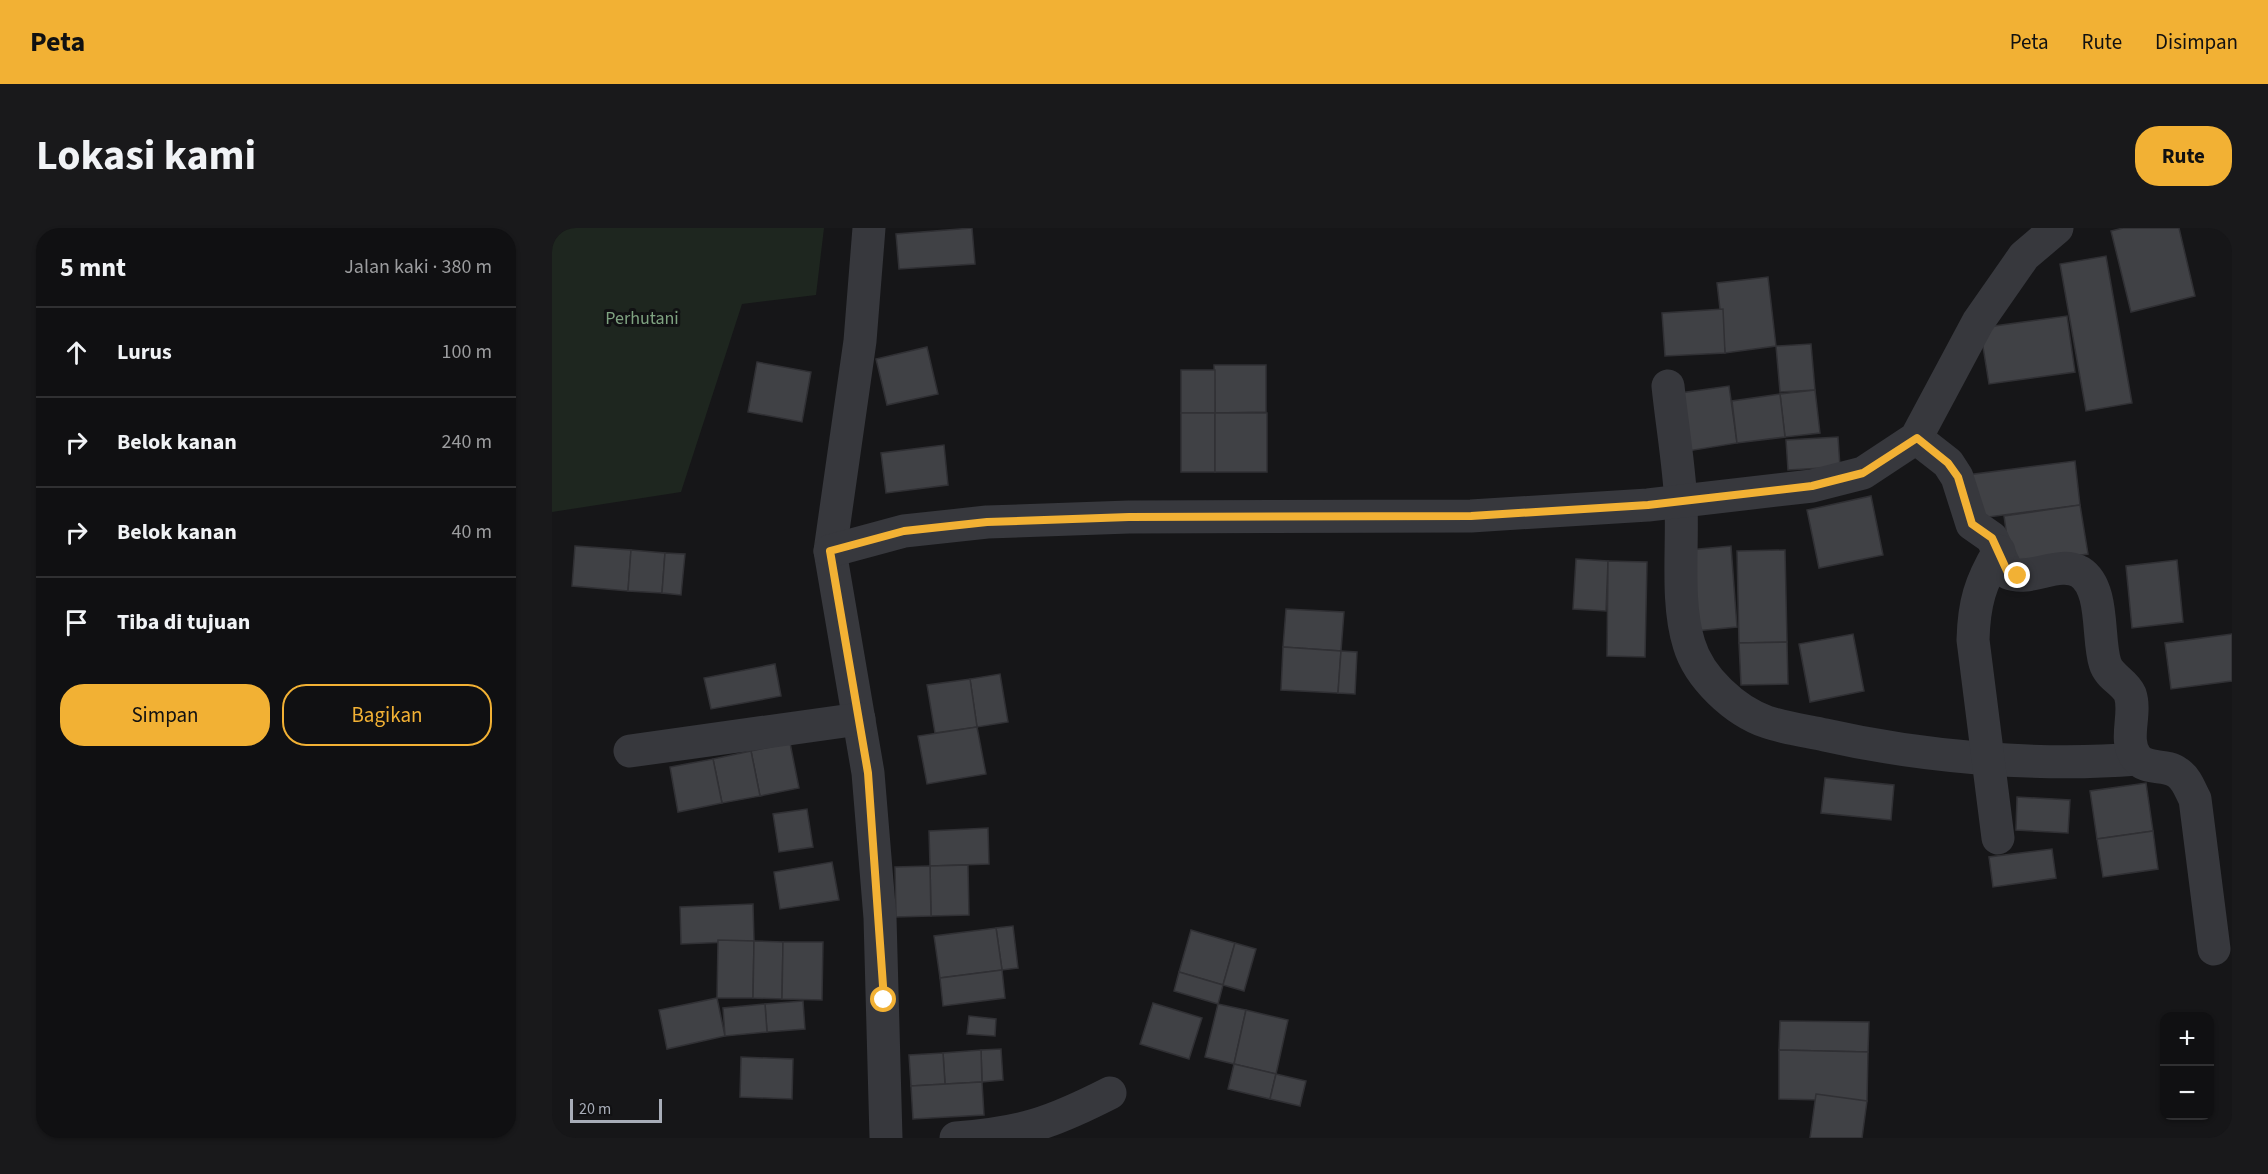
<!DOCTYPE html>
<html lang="id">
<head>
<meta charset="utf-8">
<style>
  body { margin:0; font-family:"Source Sans 3",sans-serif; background:#19191b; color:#f1f3f6 }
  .controls { position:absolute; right:18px; bottom:18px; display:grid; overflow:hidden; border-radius:12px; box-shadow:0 2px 4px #0004 }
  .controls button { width:54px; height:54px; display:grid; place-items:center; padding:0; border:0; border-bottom:2px solid #303032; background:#101012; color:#f1f3f6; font:30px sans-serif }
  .scale { position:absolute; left:18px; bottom:15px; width:92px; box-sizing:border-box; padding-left:6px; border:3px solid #a8adb8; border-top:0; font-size:16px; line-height:21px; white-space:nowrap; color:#a8adb8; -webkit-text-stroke:4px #111113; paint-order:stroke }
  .stop { position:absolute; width:18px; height:18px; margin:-14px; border:4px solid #f2b134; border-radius:50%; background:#fff }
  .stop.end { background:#f2b134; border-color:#fff; box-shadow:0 2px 6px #0008 }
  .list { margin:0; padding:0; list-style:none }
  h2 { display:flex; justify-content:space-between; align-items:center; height:78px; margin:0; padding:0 24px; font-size:26px }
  h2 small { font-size:20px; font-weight:400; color:#9c9d9f }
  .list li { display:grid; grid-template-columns:39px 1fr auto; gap:18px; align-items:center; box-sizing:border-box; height:90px; padding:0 24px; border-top:2px solid #303032 }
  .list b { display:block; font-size:22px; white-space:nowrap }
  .list em { font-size:20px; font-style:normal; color:#9c9d9f }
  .actions { display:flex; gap:12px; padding:18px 24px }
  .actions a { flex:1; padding:14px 0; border:2px solid #f2b134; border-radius:24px; text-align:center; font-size:21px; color:#f2b134 }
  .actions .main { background:#f2b134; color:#111 }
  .icon { flex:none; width:33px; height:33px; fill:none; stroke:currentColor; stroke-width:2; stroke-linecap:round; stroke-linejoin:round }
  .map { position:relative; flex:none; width:1680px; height:910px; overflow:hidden; border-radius:24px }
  header { display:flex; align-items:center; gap:36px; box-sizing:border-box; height:84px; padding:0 30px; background:#f2b134; color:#111 }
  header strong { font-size:28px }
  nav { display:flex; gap:33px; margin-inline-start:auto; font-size:21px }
  .intro { display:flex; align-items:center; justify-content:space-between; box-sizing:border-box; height:144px; padding:0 36px }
  h1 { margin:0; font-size:42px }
  .button { padding:15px 27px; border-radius:24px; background:#f2b134; color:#111; font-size:21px; font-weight:700 }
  main { display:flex; gap:36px; padding:0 36px }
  aside { flex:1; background:#101012; border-radius:24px; box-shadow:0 2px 4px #0004 }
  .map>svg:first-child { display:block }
  .green { fill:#1e261f }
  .building { fill:#404145; stroke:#303034; stroke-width:1.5 }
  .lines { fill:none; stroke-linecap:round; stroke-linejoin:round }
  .minor { stroke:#37383d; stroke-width:33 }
  .route { stroke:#f2b134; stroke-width:8 }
  .labels { text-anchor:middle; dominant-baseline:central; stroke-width:6; stroke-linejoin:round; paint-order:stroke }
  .park-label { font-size:18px; fill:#7fa381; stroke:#111113 }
</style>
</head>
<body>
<header>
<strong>Peta</strong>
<nav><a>Peta</a><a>Rute</a><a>Disimpan</a></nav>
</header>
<div class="intro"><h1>Lokasi kami</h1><a class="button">Rute</a></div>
<main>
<aside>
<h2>5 mnt<small>Jalan kaki · 380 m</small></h2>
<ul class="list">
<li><svg class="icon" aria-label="ahead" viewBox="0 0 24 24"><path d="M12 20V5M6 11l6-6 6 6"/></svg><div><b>Lurus</b></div><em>100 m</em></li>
<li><svg class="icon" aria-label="right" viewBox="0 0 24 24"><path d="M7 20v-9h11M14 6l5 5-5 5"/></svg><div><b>Belok kanan</b></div><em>240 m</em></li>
<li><svg class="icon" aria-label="right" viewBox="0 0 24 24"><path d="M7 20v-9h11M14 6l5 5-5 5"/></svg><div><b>Belok kanan</b></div><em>40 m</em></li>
<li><svg class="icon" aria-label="arrive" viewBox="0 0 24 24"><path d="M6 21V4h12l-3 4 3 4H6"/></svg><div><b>Tiba di tujuan</b></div></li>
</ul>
<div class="actions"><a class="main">Simpan</a><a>Bagikan</a></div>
</aside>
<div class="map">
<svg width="1680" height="910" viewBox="0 0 1680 910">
  <rect width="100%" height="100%" fill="#161618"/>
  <!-- green -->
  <path class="green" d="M0,0H272L264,67L190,76L129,264L0,284Z"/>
  <!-- building -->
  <g class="building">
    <path d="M420,0L423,36L347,41L344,6Z"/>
    <path d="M1571,0H1627L1643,68L1579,84L1559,3Z"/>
    <path d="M1554,28L1580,175L1534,183L1508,36Z"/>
    <path d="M1216,49L1224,118L1173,125L1165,55Z"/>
    <path d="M1171,81L1173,125L1113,128L1110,85Z"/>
    <path d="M1515,88L1523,144L1437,156L1428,100Z"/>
    <path d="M1259,116L1263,162L1228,164L1224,118Z"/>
    <path d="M375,119L386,166L335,177L324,131Z"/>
    <path d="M205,134L259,144L250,194L196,184Z"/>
    <path d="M662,137H714V184L663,185Z"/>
    <rect x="629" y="142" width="34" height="43"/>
    <path d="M1177,158L1185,215L1136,223L1128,165Z"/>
    <path d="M1263,162L1268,205L1233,209L1228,166Z"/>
    <path d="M1228,166L1233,209L1185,215L1180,173Z"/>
    <rect x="629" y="185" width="34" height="59"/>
    <rect x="663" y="185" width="52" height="59"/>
    <path d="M1286,209L1288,239L1236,242L1234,212Z"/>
    <path d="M392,217L396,257L334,265L329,225Z"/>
    <path d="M1523,233L1528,277L1421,291L1415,247Z"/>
    <path d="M1319,268L1331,327L1267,340L1255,282Z"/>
    <path d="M1528,277L1536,326L1459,337L1452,288Z"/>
    <path d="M23,318L79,322L76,363L20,358Z"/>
    <path d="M1179,318L1185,399L1143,403L1136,322Z"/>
    <path d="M79,322L113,325L110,365L76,363Z"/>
    <path d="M1233,322L1235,414L1187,415L1185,323Z"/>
    <path d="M113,325L133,326L129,367L110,365Z"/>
    <path d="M1024,331L1056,333L1054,383L1021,381Z"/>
    <path d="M1625,332L1631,394L1580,400L1574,338Z"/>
    <path d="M1056,333L1095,334L1093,429L1055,428Z"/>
    <path d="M734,381L792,384L789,423L731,419Z"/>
    <path d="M1301,406L1312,463L1258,474L1247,416Z"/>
    <path d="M1680,406V453L1619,461L1613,415Z"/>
    <path d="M1235,414L1236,456L1189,457L1187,415Z"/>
    <path d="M731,419L789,423L786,465L729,462Z"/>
    <path d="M789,423L805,424L803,466L786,465Z"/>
    <path d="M223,436L229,468L159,481L152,450Z"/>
    <path d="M448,446L456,494L425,499L418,451Z"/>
    <path d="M418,451L425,499L383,505L375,457Z"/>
    <path d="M425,499L434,546L375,556L366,508Z"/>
    <path d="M238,515L247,560L208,568L199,523Z"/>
    <path d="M199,523L208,568L170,575L161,531Z"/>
    <path d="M161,531L170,575L126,584L118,539Z"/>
    <path d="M1273,550L1342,557L1339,592L1269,585Z"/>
    <path d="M1594,555L1601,603L1545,611L1538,563Z"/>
    <path d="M1465,569L1518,572L1516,605L1464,602Z"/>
    <path d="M255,581L261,619L227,624L221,586Z"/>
    <path d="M436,600L437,636L378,638L377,603Z"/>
    <path d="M1601,603L1606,641L1551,649L1545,611Z"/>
    <path d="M1500,621L1504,650L1441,659L1437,629Z"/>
    <path d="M280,634L287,672L228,681L222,644Z"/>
    <path d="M416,637L417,687L379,688L378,638Z"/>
    <path d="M378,638L379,688L344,689L343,639Z"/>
    <path d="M201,676L202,713L129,716L128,679Z"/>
    <path d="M461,698L466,740L450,742L444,700Z"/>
    <path d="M444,700L450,742L388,750L382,708Z"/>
    <path d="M639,702L683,715L671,757L627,744Z"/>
    <path d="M166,712L202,713L201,770H165Z"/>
    <path d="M202,713L231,714L230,771L201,770Z"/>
    <path d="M231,714H271L270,772L230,771Z"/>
    <path d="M683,715L704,721L692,763L671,757Z"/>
    <path d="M450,742L453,770L391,778L388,750Z"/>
    <path d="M627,744L671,757L666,776L622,763Z"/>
    <path d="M165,770L173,808L115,821L107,782Z"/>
    <path d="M251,773L253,801L215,804L213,776Z"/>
    <path d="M601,775L650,790L637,831L588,816Z"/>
    <path d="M213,776L215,804L173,808L171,780Z"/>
    <path d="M666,776L694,782L682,836L653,829Z"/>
    <path d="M694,782L736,792L724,846L682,836Z"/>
    <path d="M417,788L444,791L443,808L415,806Z"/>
    <path d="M1228,793L1317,794L1316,824L1227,822Z"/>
    <path d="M449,821L451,852L430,854L429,822Z"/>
    <path d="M429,822L430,854L393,856L391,825Z"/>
    <path d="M1227,822L1316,824L1315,873L1227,871Z"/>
    <path d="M391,825L393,856L359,858L357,827Z"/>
    <path d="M189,829L241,831L240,871L188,869Z"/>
    <path d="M682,836L724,846L718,871L676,861Z"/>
    <path d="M724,846L754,853L748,878L718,871Z"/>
    <path d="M430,854L432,887L361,891L359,858Z"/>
    <path d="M1264,866L1315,873L1310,910H1258Z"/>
  </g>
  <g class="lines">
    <!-- minor -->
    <g class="minor">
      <path d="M317,0L308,113L278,323L316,545L328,690L334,910"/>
      <path d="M1116,158C1120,197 1127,236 1129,276C1131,319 1124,375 1137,416C1147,450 1183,483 1215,494C1233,500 1254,503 1273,507C1370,529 1486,539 1585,531"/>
      <path d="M1364,210L1396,235L1405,249L1420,296L1440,310L1456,345C1479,354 1506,332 1528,344C1553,360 1545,410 1553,435C1557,449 1573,454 1578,466C1585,486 1571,511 1584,529C1594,543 1613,535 1626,545C1635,551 1638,562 1643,571L1662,721"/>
      <path d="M278,323L352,303L435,294L577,289L919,288L1096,277L1260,258L1311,245L1364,210L1426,94L1472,28L1505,0"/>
      <path d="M78,523L307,491"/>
      <path d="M1446,610L1421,412C1422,375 1428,355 1447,323"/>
      <path d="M404,910C470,905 499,895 558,865"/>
    </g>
  </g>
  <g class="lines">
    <!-- route -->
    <path class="route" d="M332,772L316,545L278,323L352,303L435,294L577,289L919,288L1096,277L1260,258L1311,245L1365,210L1396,235L1406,249L1420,296L1440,310L1456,345L1466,348"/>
  </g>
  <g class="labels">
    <!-- park labels -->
    <g class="park-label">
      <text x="90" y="90">Perhutani</text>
    </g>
  </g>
</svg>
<div class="controls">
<button>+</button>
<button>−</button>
</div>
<div class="scale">20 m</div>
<div class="stop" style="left:332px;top:772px"></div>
<div class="stop end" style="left:1466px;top:348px"></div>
</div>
</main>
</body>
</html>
